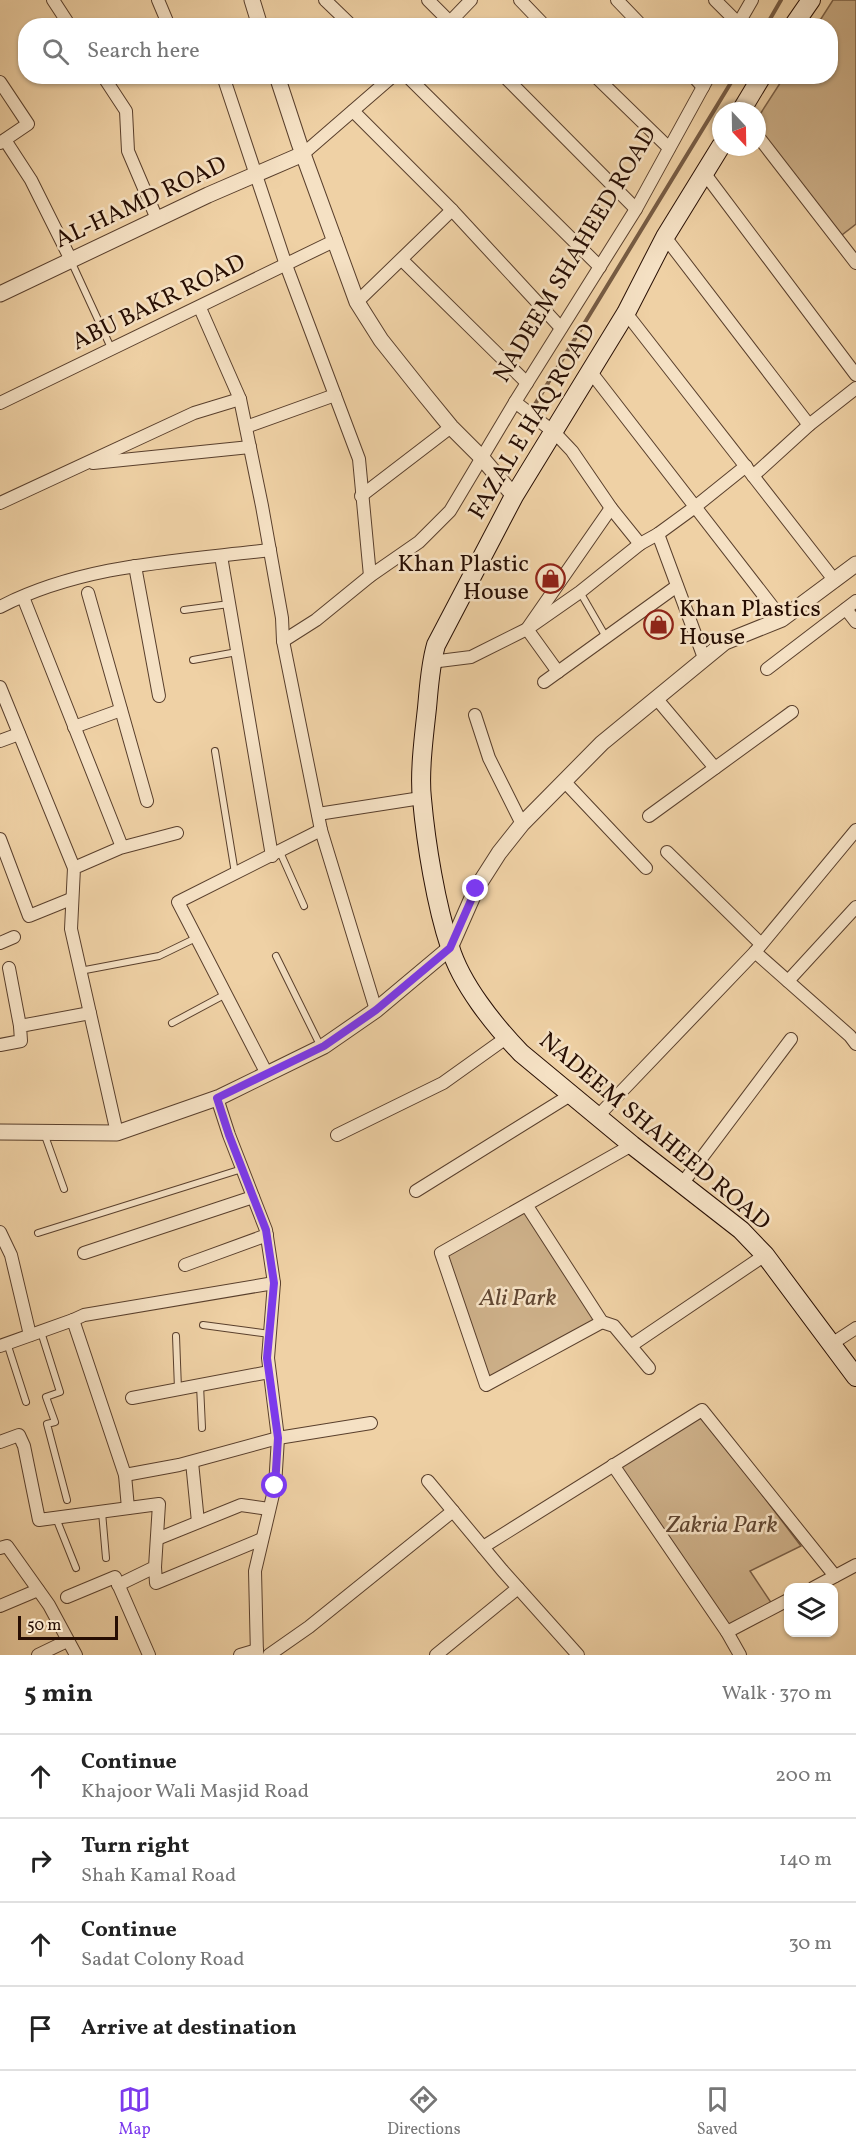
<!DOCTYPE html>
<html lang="en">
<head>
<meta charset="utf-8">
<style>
  body { margin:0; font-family:Vollkorn,serif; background:#f2f2f2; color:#222 }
  .controls { position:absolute; right:18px; bottom:18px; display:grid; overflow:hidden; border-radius:12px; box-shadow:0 2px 4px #0004 }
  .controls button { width:54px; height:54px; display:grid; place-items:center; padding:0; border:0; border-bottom:2px solid #e0e0e0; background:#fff; color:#222; font:30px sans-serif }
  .compass { position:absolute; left:712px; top:102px; width:54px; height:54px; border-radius:50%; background:#fff; box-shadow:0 2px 4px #0004; rotate:158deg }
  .scale { position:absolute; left:18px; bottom:15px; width:100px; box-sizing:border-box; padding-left:6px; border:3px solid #270e03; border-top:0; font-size:16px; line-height:21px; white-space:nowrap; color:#270e03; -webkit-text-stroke:4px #f5e1c4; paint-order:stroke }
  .stop { position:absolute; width:18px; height:18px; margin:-14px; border:4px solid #7c3aed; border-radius:50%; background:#fff }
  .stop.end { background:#7c3aed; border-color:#fff; box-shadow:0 2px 6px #0008 }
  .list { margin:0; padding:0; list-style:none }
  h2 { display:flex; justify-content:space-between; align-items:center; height:78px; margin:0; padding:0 24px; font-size:26px }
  h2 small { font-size:20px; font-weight:400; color:#767676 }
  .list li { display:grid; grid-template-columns:39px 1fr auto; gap:18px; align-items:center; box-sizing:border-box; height:84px; padding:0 24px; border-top:2px solid #e0e0e0 }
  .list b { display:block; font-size:22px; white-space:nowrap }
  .list p { margin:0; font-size:20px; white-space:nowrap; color:#767676 }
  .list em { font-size:20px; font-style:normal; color:#767676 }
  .icon { flex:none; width:33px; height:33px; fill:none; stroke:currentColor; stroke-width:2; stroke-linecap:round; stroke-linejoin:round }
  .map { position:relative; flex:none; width:856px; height:1655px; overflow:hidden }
  .search { position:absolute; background:#fff; box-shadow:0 2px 4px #0004; left:18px; right:18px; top:18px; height:66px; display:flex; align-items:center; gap:15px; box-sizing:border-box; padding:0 21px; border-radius:24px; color:#767676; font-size:22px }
  .sheet { height:414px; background:#fff }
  nav { display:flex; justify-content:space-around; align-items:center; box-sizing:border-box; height:84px; border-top:2px solid #e0e0e0; background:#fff; font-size:16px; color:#767676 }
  nav a { display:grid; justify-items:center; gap:3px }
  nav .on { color:#7c3aed }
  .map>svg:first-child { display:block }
  .green { fill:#cdb089; stroke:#7a5f46; stroke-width:1.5 }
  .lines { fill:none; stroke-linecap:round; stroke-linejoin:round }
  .stream { stroke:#765b43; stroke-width:4 }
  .service-casing { stroke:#593f2c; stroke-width:8 }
  .minor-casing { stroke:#593f2c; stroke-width:14 }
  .tertiary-casing { stroke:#593f2c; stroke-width:17 }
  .secondary-casing { stroke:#270e03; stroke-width:20 }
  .service { stroke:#f5e1c4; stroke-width:6 }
  .minor { stroke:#f5e1c4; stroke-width:12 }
  .tertiary { stroke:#f5e1c4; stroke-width:15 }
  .secondary { stroke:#f5e1c4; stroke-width:18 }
  .route { stroke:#7c3aed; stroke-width:8 }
  .labels { text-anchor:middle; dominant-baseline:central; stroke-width:5; stroke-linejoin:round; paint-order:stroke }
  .street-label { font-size:24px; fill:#270e03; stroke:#f5e1c4 }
  .poi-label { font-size:24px; fill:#270e03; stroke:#f5e1c4; text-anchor:end }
  .park-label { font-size:24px; font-style:italic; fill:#614732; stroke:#f5e1c4 }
</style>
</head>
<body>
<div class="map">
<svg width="856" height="1655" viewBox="0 0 856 1655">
  <rect width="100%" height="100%" fill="#efd1a5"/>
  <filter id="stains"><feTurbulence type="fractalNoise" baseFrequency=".00333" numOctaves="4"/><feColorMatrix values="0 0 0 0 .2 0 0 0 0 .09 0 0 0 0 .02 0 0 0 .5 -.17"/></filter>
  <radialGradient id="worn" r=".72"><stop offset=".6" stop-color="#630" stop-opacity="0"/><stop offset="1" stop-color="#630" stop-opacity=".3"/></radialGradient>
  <!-- green -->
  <g class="green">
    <path d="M833,0H856V224L838,238L757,125V119L784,77L830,76V26L817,25Z"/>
    <path d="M527,1206L602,1322L486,1385L441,1253Z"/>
    <path d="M701,1414L801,1546L750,1571L772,1604L729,1628L619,1466Z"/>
  </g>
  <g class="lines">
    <!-- stream -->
    <g class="stream">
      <path d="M766,26L781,0"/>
      <path d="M534,406L735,76"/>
    </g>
    <defs>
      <g id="service">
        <path d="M71,261L112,350"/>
        <path d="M580,592L606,637"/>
        <path d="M184,610L229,604"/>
        <path d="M193,660L237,652"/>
        <path d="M215,751L235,873"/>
        <path d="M280,852L304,906"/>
        <path d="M276,956L321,1047"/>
        <path d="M80,971L159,956L196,938"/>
        <path d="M172,1023L226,994"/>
        <path d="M44,1133L64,1189"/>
        <path d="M38,1233L242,1169"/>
        <path d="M203,1325L270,1334"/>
        <path d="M41,1332L60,1392L46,1397L55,1422L47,1424L67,1500"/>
        <path d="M176,1336L178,1389"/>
        <path d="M7,1343L26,1402"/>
        <path d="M200,1385L202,1428"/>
        <path d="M102,1512L106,1558"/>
        <path d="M56,1518L76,1568"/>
      </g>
      <g id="minor">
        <path d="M53,0L70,26"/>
        <path d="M158,0L169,26"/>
        <path d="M325,0L352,26"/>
        <path d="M428,0L454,26"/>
        <path d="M520,0L545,26"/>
        <path d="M617,0L642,26"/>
        <path d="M715,0L738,23"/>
        <path d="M446,26L471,0"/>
        <path d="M737,26L752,0"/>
        <path d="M103,76L126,111L128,151L157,219"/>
        <path d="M223,76L286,265L359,459L370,576"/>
        <path d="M407,76L600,267"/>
        <path d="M504,76L636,209"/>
        <path d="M595,76L669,148"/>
        <path d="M693,76L703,87"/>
        <path d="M0,82L28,124L0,143"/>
        <path d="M353,111L452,210L561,328"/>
        <path d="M757,135L856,263"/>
        <path d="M5,140L31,180L71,260"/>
        <path d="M303,154L393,76"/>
        <path d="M705,174L856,375"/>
        <path d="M665,237L809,425"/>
        <path d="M402,260L527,383"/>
        <path d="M357,302L452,210"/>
        <path d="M200,308L240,399L262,506L282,618L283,641L321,830L376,1010"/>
        <path d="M626,313L835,581"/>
        <path d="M590,371L782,619"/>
        <path d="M515,402L555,433L572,451L611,508L640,544"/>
        <path d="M0,403L336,240"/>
        <path d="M246,427L335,395"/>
        <path d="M93,463L250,447"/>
        <path d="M753,476L809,425L856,388"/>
        <path d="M361,496L451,427"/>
        <path d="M0,503L194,413L240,399"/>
        <path d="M658,534L704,658"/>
        <path d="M221,556L272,856"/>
        <path d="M135,566L159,696"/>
        <path d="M88,593L147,801"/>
        <path d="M23,597L122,847"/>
        <path d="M0,607C83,564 179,561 270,550"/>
        <path d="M846,609L856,622"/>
        <path d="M283,641L316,620L370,576L419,542L450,511L515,402L636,209L709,76"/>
        <path d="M431,662L471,657L527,629L580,592L640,544L658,534L695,507L746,466"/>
        <path d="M767,669L856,601"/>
        <path d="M558,672L527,629L611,508"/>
        <path d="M544,682L677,586"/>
        <path d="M0,687L74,868"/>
        <path d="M656,698L715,768"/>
        <path d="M475,715L489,758L522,824"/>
        <path d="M74,727L121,710"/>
        <path d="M0,741L19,734"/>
        <path d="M564,781L646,868"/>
        <path d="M318,814L421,798"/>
        <path d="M649,816L792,712"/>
        <path d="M0,839L29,916L71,899"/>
        <path d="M667,852L761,944"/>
        <path d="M0,943L14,937"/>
        <path d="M755,952L856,830"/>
        <path d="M9,968L20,1026"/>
        <path d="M788,981L856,907"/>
        <path d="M0,1045L21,1041L20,1026L90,1013"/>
        <path d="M267,1074L178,902L321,830"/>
        <path d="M217,1098L229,1135L266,1230L274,1283L268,1358L278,1438L275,1486L255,1571L257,1655"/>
        <path d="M598,1116L755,952L850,1036L856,1044"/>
        <path d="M117,1133L71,929L74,868L120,848L177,833"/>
        <path d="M337,1135L443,1083L506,1038"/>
        <path d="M682,1184L791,1039"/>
        <path d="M416,1191L572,1094"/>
        <path d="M527,1206L602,1322L486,1385L441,1253L632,1145"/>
        <path d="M0,1232L11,1255L30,1335"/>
        <path d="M84,1253L253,1197"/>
        <path d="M185,1265L267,1235"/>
        <path d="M73,1320L84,1315L274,1283"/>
        <path d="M602,1322L614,1326L649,1368"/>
        <path d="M632,1345L765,1255"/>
        <path d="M830,1345L856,1328"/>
        <path d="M0,1346L73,1320L125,1475L128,1508"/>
        <path d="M132,1398L269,1372"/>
        <path d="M0,1442L19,1435L24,1446L39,1520L159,1504L155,1567L118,1585"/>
        <path d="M192,1462L198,1522"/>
        <path d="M613,1465L727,1632L740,1655"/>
        <path d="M125,1475L179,1465L278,1438L371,1423"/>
        <path d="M428,1481L502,1570L578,1655"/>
        <path d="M157,1539L241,1505L269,1509"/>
        <path d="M483,1547L702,1410L835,1576"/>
        <path d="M0,1548L7,1546L49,1605L76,1655"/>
        <path d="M155,1567L156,1583L262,1539"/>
        <path d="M813,1588L856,1565"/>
        <path d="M67,1597L115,1577L149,1655"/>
        <path d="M0,1606L38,1590"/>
        <path d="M727,1632L788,1600"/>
        <path d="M38,1655L67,1641"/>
        <path d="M240,1655L257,1650"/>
        <path d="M269,1655L309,1627L453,1511"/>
        <path d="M436,1655L518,1588"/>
      </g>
      <g id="tertiary">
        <path d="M252,0L260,26"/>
        <path d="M277,76L299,143L357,302L381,340L424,394L451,427L482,458L514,496"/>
        <path d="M0,294L208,195L303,154"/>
        <path d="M0,1132L117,1133L220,1097L324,1046L376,1010L450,948L476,889L499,853L522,824L602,743L725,642L782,619L856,564"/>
      </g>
      <g id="secondary">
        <path d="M793,26L811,0"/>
        <path d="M741,111L762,76"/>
        <path d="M721,146L665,237L626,313L514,496L436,645C430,666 429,687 427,708C424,735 419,773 422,799C426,844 436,905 450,947C461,984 494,1025 521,1053L632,1145L741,1230L765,1255L856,1377"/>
      </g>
    </defs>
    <!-- service casing -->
    <use href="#service" class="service-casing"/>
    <!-- minor casing -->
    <use href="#minor" class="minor-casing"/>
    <!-- tertiary casing -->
    <use href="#tertiary" class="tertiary-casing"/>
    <!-- secondary casing -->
    <use href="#secondary" class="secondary-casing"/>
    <!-- service -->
    <use href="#service" class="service"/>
    <!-- minor -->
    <use href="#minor" class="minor"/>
    <!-- tertiary -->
    <use href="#tertiary" class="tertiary"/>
    <!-- secondary -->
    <use href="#secondary" class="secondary"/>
  </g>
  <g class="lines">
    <!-- route -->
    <path class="route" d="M275,1486L278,1438L267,1358L274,1283L266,1230L229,1135L217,1098L324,1046L376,1010L450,948L476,889"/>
  </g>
  <!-- icons -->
  <defs>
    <symbol id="shop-ring" viewBox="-11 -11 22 22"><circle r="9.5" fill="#f5e1c4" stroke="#8f2418" stroke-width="1.5"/><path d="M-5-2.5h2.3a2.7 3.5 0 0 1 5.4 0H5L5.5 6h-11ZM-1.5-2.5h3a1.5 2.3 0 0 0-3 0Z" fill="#8f2418"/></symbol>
  </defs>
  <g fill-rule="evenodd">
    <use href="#shop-ring" x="534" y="562" width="33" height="33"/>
    <use href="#shop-ring" x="642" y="608" width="33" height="33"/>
  </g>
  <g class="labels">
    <!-- street labels -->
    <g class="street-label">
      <text transform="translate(141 203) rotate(-25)">AL-HAMD ROAD</text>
      <text transform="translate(576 255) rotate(-59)">NADEEM SHAHEED ROAD</text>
      <text transform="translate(159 303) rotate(-26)">ABU BAKR ROAD</text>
      <text transform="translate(533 422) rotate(-59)">FAZAL E HAQ ROAD</text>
      <text transform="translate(654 1132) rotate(40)">NADEEM SHAHEED ROAD</text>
    </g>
    <!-- poi labels -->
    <g class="poi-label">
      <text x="529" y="565">Khan Plastic<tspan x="529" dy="28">House</tspan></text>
      <text x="679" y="610" text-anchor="start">Khan Plastics<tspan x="679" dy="28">House</tspan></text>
    </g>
    <!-- park labels -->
    <g class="park-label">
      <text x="518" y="1299">Ali Park</text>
      <text x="722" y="1526">Zakria Park</text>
    </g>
  </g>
  <rect width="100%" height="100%" filter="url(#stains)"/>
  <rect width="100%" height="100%" fill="url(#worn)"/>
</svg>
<div class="controls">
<button><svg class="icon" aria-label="layers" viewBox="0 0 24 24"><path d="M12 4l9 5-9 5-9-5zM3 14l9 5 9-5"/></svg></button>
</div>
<svg class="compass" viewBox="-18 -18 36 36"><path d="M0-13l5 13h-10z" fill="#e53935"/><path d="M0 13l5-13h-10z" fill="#767676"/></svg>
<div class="scale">50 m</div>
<div class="stop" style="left:275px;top:1486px"></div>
<div class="stop end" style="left:476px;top:889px"></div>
<div class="search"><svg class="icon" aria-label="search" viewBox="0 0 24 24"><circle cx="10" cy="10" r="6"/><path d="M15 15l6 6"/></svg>Search here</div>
</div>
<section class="sheet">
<h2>5 min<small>Walk · 370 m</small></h2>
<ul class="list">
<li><svg class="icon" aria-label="ahead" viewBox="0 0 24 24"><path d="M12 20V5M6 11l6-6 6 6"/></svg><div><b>Continue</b><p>Khajoor Wali Masjid Road</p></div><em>200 m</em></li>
<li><svg class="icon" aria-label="right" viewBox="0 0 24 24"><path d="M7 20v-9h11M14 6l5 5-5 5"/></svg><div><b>Turn right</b><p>Shah Kamal Road</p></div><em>140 m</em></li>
<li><svg class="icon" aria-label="ahead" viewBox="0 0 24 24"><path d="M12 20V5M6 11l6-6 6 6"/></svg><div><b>Continue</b><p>Sadat Colony Road</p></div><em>30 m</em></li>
<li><svg class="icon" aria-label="arrive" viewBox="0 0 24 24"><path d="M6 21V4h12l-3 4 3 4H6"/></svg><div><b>Arrive at destination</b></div></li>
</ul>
</section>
<nav>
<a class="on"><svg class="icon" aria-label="map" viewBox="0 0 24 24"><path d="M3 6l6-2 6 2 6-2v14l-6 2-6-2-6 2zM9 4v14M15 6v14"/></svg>Map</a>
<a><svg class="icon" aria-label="directions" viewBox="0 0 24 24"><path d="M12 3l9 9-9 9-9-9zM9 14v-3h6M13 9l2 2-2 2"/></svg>Directions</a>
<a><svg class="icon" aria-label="saved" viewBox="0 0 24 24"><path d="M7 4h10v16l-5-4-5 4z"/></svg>Saved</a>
</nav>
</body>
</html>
